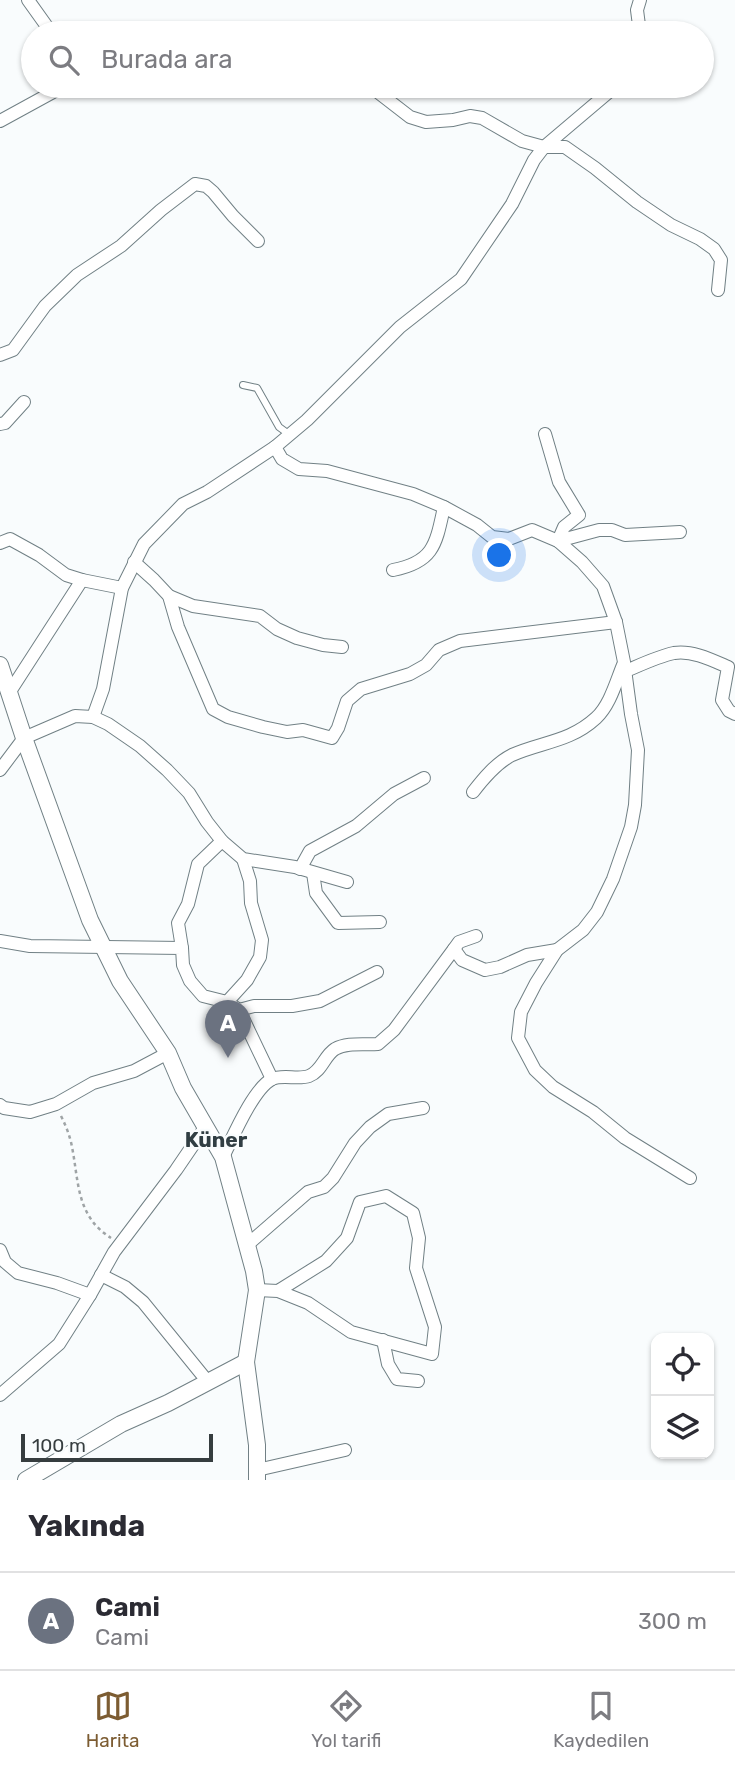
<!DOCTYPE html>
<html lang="tr">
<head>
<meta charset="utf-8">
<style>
  body { margin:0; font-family:Rubik,sans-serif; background:#f2f2f3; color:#2b2b33 }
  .controls { position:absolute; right:21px; bottom:21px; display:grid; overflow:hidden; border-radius:14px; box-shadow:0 2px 5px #0004 }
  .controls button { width:63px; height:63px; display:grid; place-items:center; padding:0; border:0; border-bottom:2px solid #e1e1e2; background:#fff; color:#2b2b33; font:35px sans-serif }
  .scale { position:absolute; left:21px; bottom:18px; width:192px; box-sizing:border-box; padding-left:7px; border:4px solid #363d3f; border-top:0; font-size:19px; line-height:24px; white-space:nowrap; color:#363d3f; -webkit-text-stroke:5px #f9fcfd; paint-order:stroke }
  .you { position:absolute; left:500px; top:556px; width:24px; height:24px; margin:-18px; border:5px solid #fff; border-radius:50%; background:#1a73e8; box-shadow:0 0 0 10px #1a73e833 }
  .badge { display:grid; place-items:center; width:46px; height:46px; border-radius:50%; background:#7c5c32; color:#fff; font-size:23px; font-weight:700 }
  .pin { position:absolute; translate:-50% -58px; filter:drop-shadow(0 2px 4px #0008) }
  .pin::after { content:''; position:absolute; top:37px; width:24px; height:21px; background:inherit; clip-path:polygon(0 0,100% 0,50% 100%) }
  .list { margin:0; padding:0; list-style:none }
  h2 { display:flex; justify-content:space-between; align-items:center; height:91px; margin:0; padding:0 28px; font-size:30px }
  h2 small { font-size:23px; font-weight:400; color:#7c7c81 }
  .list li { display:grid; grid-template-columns:46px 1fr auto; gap:21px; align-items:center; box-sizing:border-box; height:98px; padding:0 28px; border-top:2px solid #e1e1e2 }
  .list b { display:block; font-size:26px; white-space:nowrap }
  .list p { margin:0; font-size:23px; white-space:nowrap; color:#7c7c81 }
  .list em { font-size:23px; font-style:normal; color:#7c7c81 }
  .icon { flex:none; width:38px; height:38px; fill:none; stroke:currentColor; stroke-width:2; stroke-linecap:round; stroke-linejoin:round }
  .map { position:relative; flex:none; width:735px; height:1480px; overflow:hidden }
  .search { position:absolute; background:#fff; box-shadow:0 2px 5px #0004; left:21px; right:21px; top:21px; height:77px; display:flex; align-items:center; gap:18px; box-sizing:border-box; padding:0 24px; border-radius:38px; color:#7c7c81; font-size:26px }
  .sheet { height:189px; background:#fff }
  nav { display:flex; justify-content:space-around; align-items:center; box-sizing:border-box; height:98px; border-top:2px solid #e1e1e2; background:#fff; font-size:19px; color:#7c7c81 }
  nav a { display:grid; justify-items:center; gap:4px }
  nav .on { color:#7c5c32 }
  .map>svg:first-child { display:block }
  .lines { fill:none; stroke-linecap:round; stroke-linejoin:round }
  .service-casing { stroke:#718085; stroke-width:8 }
  .minor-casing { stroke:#718085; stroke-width:14 }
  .tertiary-casing { stroke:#718085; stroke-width:18 }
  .path { stroke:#9fa4a6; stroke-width:2.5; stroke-dasharray:3.5 3.5; stroke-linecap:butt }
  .service { stroke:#fff; stroke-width:6 }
  .minor { stroke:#fff; stroke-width:12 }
  .tertiary { stroke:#fff; stroke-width:16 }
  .labels { text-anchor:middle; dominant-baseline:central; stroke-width:5; stroke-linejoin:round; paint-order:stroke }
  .quarter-label { font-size:21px; font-weight:bold; fill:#313e43; stroke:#f9fcfd }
</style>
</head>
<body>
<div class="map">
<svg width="735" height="1480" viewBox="0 0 735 1480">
  <rect width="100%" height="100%" fill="#f9fcfd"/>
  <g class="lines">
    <defs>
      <path id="service" d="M243,385L257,388L279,427L290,435"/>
      <g id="minor">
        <path d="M28,0L48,28L57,33"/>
        <path d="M640,0L637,10L640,33"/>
        <path d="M373,86L379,93L410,117L426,122L453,120L470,116L482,118L522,141L544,147H565L595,168L637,202L671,225L700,239L714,249L721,260L718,290"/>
        <path d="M0,121L64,86"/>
        <path d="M0,355L13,350L45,306L77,275L121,246L161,210L195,184L206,186L213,192L233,216L258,241"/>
        <path d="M0,424L5,423L24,402"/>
        <path d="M545,434L559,482L579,515L564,527L558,541"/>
        <path d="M275,447L282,459L299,469L327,471L413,494L444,507L477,525L492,537L509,539L532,530L558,541L582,562L603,586L616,622L624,662L631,714L638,750L635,805L631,827L613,879L597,912L583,930L557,950L536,983L521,1012L518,1038L535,1070L553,1087L593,1112L625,1138L690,1178"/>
        <path d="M558,541L599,530H612L625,535L680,532"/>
        <path d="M0,543L10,539L39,555L66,575L82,580L122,588"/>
        <path d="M134,562L154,580L169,596L178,627L213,709L228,717L263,727L287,732L303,730L332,738L338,728L347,701L361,689L410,674L426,665L439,650L460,641L616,622"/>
        <path d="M393,570C434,562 436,544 444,507"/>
        <path d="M169,596L193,606L260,616L277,629L297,638L323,645L342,647"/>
        <path d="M626,671C640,665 659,656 674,653C692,650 712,660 728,667L722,700L729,711L735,714"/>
        <path d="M9,693L82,580"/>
        <path d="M93,717L103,689L122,588L144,544L183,504L207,492L275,447L307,420L400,327L461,279L512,204L534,160L544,147L616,86"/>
        <path d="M0,770L24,738L75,716L93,717L108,724L140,746L167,770L189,793L207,822L222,841L243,859L295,867L347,882"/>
        <path d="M473,792C483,779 496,763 512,755C541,742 570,742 596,718C610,705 616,682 623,665"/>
        <path d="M300,869L310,851L356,826L394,794L424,778"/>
        <path d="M313,873L316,893L338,923L380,922"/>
        <path d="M476,936L459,942L454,949L462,960L485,970L500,967L527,955L557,950"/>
        <path d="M0,941L30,946L182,948L183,965L190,981L203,996L227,1002L239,1010L272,1079"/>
        <path d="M182,948L178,923L188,904L198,864L222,841"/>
        <path d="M227,1002L247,980L260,957L262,940L251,903L250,881L243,859"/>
        <path d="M239,1010L254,1006H292L320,1001L377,972"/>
        <path d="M0,1105L4,1108L30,1112L56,1104L93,1083L134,1071L168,1053"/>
        <path d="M223,1157C233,1137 253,1089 272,1079C283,1074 298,1080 309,1076C322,1071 324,1056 335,1049C347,1042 364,1045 378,1044L394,1030L454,949"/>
        <path d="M246,1246L308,1192L324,1187L333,1178L355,1143L370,1127L388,1114L423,1108"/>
        <path d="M0,1250L5,1262L18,1273L57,1283L90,1295"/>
        <path d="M101,1275L125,1287L143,1302L208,1382"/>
        <path d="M257,1290L278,1291L326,1261L347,1238L360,1202L386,1196L413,1213L419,1238L416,1268L435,1327L432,1354L351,1332L308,1303L278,1291"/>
        <path d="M383,1340L388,1364L397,1379L418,1381"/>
        <path d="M0,1395L59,1344L90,1295L114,1252L176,1170L206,1126"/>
        <path d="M257,1470L345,1450"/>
      </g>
      <g id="tertiary">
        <path d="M0,665L24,738L90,920L120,981L168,1053L183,1088L223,1157L254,1271L257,1290L246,1362L257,1445V1480"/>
        <path d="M26,1480L121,1424L168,1403L246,1362"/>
      </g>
    </defs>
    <!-- service casing -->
    <use href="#service" class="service-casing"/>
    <!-- minor casing -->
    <use href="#minor" class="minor-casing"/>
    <!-- tertiary casing -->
    <use href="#tertiary" class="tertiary-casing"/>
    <!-- path -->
    <path class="path" d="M61,1116C66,1126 70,1136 72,1147C79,1182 76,1216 111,1238"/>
    <!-- service -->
    <use href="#service" class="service"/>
    <!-- minor -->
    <use href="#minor" class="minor"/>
    <!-- tertiary -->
    <use href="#tertiary" class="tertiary"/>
  </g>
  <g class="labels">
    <!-- quarter labels -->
    <g class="quarter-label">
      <text x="216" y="1139">Küner</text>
    </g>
  </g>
</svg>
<div class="controls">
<button><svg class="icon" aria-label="locate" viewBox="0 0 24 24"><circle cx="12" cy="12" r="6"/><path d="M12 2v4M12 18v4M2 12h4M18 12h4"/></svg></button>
<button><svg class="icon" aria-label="layers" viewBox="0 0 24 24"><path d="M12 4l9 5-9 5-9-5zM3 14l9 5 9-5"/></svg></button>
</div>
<div class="scale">100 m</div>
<div class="you"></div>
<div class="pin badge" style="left:228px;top:1058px;background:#6b7280">A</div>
<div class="search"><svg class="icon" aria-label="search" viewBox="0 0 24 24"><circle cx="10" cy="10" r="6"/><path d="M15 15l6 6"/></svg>Burada ara</div>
</div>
<section class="sheet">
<h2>Yakında<small></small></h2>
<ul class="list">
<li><span class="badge" style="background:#6b7280">A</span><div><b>Cami</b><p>Cami</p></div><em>300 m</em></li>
</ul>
</section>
<nav>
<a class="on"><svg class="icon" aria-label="map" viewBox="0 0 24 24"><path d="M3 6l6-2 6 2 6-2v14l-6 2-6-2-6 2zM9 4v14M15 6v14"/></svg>Harita</a>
<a><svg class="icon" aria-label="directions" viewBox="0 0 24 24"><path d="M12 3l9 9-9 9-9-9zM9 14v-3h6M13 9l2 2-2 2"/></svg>Yol tarifi</a>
<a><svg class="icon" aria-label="saved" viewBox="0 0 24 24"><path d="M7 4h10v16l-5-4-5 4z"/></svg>Kaydedilen</a>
</nav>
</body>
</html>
